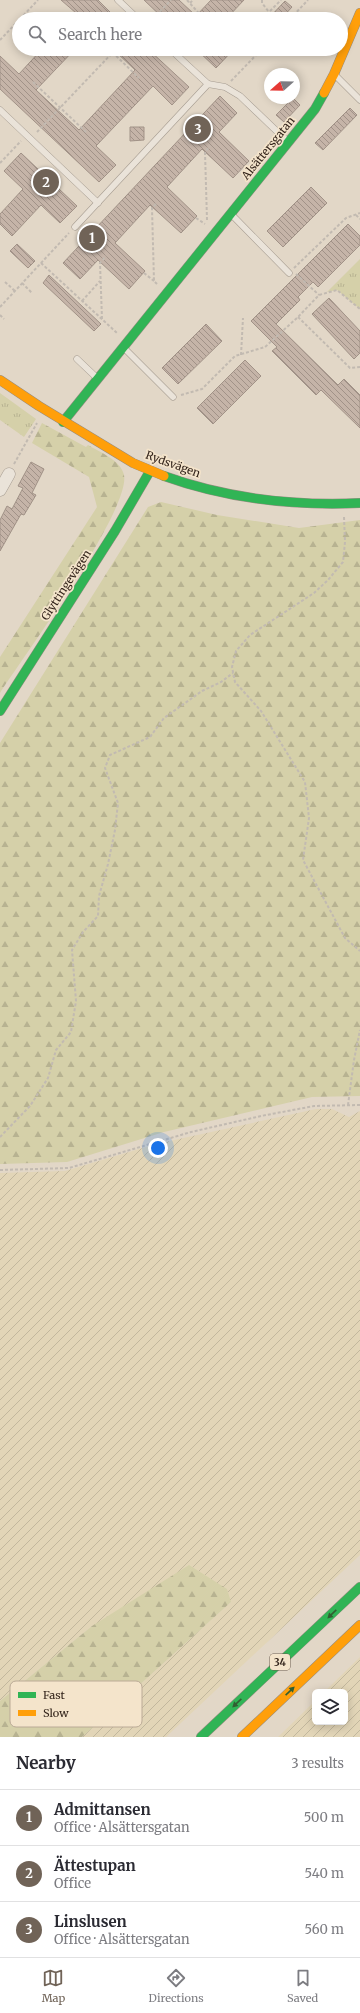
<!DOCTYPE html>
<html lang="en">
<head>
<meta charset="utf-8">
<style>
  body { margin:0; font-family:Merriweather,serif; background:#f2f2f3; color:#2b2b33 }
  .controls { position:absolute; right:12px; bottom:12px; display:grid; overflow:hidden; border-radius:6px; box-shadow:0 2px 10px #0003 }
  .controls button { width:36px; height:36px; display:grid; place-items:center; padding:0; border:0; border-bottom:1px solid #e1e1e2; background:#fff; color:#2b2b33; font:20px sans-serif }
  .compass { position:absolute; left:264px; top:68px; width:36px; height:36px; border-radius:50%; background:#fff; box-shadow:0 2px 10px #0003; rotate:250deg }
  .you { position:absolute; left:158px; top:1148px; width:14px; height:14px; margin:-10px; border:3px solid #fff; border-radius:50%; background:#1a73e8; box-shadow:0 0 0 6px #1a73e833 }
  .badge { display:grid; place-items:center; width:26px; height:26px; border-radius:50%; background:#706357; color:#fff; font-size:13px; font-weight:700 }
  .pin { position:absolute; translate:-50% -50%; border:2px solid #fff; box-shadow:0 1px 4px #0006 }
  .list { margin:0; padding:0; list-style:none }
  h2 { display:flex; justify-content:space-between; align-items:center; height:52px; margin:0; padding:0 16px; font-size:17px }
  h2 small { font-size:13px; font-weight:400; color:#7c7c81 }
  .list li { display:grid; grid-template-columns:26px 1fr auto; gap:12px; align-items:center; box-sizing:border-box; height:56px; padding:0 16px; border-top:1px solid #e1e1e2 }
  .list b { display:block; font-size:15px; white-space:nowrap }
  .list p { margin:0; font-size:13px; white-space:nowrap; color:#7c7c81 }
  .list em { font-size:13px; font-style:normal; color:#7c7c81 }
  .icon { flex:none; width:22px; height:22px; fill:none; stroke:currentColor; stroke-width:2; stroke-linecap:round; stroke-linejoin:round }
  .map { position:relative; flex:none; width:360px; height:1737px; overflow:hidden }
  .search { position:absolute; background:#fff; box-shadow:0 2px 10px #0003; left:12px; right:12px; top:12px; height:44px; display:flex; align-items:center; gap:10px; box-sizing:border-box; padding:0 14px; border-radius:22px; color:#7c7c81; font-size:15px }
  .sheet { height:220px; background:#fff }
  nav { display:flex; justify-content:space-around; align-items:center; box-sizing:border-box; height:56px; border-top:1px solid #e1e1e2; background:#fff; font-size:11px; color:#7c7c81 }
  nav a { display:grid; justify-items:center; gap:2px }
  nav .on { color:#706357 }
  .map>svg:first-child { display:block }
  .farmland { fill:url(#farmland-furrows) }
  .grass { fill:url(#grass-tufts) }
  .forest { fill:url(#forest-firs) }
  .building { fill:url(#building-back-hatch); stroke:#a19287 }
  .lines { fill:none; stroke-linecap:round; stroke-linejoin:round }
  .lane-casing { stroke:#a69c91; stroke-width:7 }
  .street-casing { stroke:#a69c91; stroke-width:13 }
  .fast-casing { stroke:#968c81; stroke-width:10 }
  .slow-casing { stroke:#968c81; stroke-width:10 }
  .path { stroke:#c2bab1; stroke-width:2; stroke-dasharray:3 2; stroke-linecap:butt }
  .lane { stroke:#eae3d9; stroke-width:6 }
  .street { stroke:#eae3d9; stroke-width:12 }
  .fast { stroke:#30b455; stroke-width:9 }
  .slow { stroke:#ff9f0a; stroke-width:9 }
  .oneway { fill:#325e32 }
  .labels { text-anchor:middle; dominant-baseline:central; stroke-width:3.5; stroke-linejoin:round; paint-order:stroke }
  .shield { fill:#f4e4cb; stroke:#6d5e50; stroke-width:1 }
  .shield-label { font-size:10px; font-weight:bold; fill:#33241b }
  .street-label { font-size:11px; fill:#33241b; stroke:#f4e4cb }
  .key { fill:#f4e4cb; stroke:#baaa96; stroke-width:1 }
  .key-label { font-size:11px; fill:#33241b }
</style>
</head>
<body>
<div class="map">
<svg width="360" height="1737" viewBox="0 0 360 1737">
  <defs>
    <pattern id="farmland-furrows" width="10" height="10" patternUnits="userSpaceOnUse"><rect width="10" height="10" fill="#e2d5b7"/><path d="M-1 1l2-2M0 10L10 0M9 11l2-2" fill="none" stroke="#c2b79d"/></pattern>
    <pattern id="grass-tufts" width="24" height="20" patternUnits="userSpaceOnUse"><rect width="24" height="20" fill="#d5d0a9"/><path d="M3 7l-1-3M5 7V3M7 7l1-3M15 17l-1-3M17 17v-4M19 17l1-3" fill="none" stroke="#b7b291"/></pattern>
    <pattern id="forest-firs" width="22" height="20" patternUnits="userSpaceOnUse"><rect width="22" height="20" fill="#d5d0a9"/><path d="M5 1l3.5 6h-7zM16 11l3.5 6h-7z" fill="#b7b291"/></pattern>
    <pattern id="building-back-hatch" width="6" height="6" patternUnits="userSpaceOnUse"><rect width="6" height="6" fill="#c5b4a8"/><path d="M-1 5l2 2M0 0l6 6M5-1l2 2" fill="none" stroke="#a19288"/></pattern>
  </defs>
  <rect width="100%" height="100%" fill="#e2d7c7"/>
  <!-- farmland -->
  <g class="farmland">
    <path d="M316,1109H332L349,1117L360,1111V1555L166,1737H82L231,1602L92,1626L0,1701V1173L65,1171L156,1144Z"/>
    <path d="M360,1657V1737H278L315,1701V1722H345V1692H324Z"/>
  </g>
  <!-- grass -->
  <g class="grass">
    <path d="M360,259V309L337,290L327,292Z"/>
    <path d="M0,393L36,419L24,437L0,420Z"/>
  </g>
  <!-- forest -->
  <g class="forest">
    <path d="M42,423L86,447L88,445C99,452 121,460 124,475C131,509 23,658 0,693V657L97,507L89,477L32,443Z"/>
    <path d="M161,502L217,515L299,528L360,520V1096L312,1097L164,1132L67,1162L0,1164V743L148,507Z"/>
    <path d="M189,1565L227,1589L231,1602L82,1737H0V1701L92,1626Z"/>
  </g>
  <!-- building -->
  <g class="building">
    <path d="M61,0H98L117,19H70L76,13Z"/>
    <path d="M144,0H179L196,16L211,0H244L226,19H164Z"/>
    <path d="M285,1L292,7L281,19H268Z"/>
    <path d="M42,49H75L36,90L79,130L135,70L113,49H148L189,87L172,105L153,86L96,146L116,165L99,182L0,89V56L19,74Z"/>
    <path d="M196,49H234L216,68Z"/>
    <path d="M220,96L237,113L219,132L249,161L233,178L202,149L167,187L197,216L181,233L150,205L115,243L145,271L129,289L98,260L80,279L63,263Z"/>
    <path d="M293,98L300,105L284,122L276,115Z"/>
    <path d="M350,108L357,115L323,150L315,143Z"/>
    <path d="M130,127H144V140L130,141Z"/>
    <path d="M21,153L77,206L60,223L41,205L12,236L0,224V214L23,189L4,171Z"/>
    <path d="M311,187L327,203L283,247L267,231Z"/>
    <path d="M348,224L360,236V245L318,287L313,282L298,297L300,300L276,324L338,385L344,379L360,395V428L321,390L316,395L272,351L277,347L251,321Z"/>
    <path d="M17,244L35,261L28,268L10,251Z"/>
    <path d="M49,275L101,324L94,331L43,283Z"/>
    <path d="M329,298L360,331V353L354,359L312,314Z"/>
    <path d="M206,324L222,341L178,384L162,368Z"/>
    <path d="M245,360L261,376L213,424L197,408Z"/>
    <path d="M31,462L44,469L32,493L36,495L24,515L21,514L0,551V520L7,506L12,509L23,488L18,486Z"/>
  </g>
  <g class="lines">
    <defs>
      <g id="lane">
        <path d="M118,0L138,19"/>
        <path d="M170,49L208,84"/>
        <path d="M335,75L360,100"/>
        <path d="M0,110L98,203"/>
        <path d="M232,215L289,273"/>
        <path d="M75,227L208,84L225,87L240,96L287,141"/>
        <path d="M124,348L173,397"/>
        <path d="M77,359L97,378"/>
      </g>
      <path id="street" d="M0,490L9,474"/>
      <g id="fast">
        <path d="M63,422L315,109L324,93"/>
        <path d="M164,476C228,499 293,506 360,503"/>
        <path d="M0,711L115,531L150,471"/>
        <path d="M201,1737L360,1587"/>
      </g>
      <g id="slow">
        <path d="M324,93L334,74L360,13"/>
        <path d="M0,380L39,406L133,463L164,476"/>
        <path d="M242,1737L360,1625"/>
      </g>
    </defs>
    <!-- lane casing -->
    <use href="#lane" class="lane-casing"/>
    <!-- street casing -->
    <use href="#street" class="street-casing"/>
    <!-- fast casing -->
    <use href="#fast" class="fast-casing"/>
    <!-- slow casing -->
    <use href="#slow" class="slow-casing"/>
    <!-- path -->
    <g class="path">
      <path d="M187,0L204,19"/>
      <path d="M262,0V3L269,12"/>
      <path d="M190,3L193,0"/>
      <path d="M20,19L38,0"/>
      <path d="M153,19L171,0"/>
      <path d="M265,19V16L281,0"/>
      <path d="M290,19L308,0"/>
      <path d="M0,40L19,20"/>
      <path d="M109,49L139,78"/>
      <path d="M231,81L262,49"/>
      <path d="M33,82L87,133"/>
      <path d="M37,132L116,49"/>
      <path d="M0,163L21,141"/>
      <path d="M156,204L152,208L154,281L157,284"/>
      <path d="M356,215L360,219"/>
      <path d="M196,218L205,224"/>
      <path d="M207,220L205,152L210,146"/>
      <path d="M41,263L117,333"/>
      <path d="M294,268L346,218L360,213"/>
      <path d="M144,273L154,281"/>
      <path d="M296,274L319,295"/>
      <path d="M5,282L15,291"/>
      <path d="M22,283L32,293"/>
      <path d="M82,301L100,281"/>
      <path d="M0,307L69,233"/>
      <path d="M0,315L4,319"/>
      <path d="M298,317L350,368L360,367"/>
      <path d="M102,319L100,263L106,256"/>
      <path d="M241,355L243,318"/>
      <path d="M181,395L202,389L235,356L265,347L298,317L319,295L337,290L360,309"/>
      <path d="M14,464L37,423"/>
      <path d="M344,517L345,542L343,562L328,580L314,593L250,635L236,651L232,667L235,682L261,711L305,782L309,818L303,860L345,938L360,951"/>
      <path d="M348,1105L354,1060L360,1030"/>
      <path d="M0,1137L30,1106L48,1078L56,1050L71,1032L76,1001L72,950L83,932L98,916L99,896L108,864L115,830L118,803L105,768L110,755L150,737L164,718L202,691L221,682L233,673"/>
      <path d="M0,1170L69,1168L191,1132L261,1116L314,1106L360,1105"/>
    </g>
    <!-- lane -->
    <use href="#lane" class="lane"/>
    <!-- street -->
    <use href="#street" class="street"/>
    <!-- fast -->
    <use href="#fast" class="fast"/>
    <!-- slow -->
    <use href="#slow" class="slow"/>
  </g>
  <!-- one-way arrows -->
  <defs><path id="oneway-solid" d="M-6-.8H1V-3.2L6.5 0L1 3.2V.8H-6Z"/></defs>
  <g class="oneway">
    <use href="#oneway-solid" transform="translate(332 1614) rotate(136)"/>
    <use href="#oneway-solid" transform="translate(290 1691) rotate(-43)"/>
    <use href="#oneway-solid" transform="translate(237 1703) rotate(137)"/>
  </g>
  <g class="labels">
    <!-- shield labels -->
    <rect class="shield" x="270" y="1654" width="20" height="16" rx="3"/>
    <g class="shield-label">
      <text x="280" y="1662">34</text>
    </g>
    <!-- street labels -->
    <g class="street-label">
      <text transform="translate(268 148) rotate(-51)">Alsättersgatan</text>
      <text transform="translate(173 464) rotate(20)">Rydsvägen</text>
      <text transform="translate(66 585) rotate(-57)">Glyttingevägen</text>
    </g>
  </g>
  <!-- legend -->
  <rect x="10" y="1681" width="132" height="46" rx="6" class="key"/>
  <rect x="18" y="1692" width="18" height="6" fill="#30b455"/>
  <rect x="18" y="1710" width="18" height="6" fill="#ff9f0a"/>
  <g class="key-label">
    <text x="43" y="1699">Fast</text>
    <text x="43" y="1717">Slow</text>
  </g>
</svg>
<div class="controls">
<button><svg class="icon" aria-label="layers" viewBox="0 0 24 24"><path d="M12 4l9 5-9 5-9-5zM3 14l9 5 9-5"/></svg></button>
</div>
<svg class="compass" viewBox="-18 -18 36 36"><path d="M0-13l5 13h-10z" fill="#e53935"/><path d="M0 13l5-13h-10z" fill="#7c7c81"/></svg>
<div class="you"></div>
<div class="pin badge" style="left:92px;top:238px">1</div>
<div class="pin badge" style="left:46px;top:182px">2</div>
<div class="pin badge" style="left:198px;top:129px">3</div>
<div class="search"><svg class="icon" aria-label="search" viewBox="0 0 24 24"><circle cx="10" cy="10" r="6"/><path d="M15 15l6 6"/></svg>Search here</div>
</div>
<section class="sheet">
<h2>Nearby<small>3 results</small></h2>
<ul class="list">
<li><span class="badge">1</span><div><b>Admittansen</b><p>Office · Alsättersgatan</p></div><em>500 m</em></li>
<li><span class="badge">2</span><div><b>Ättestupan</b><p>Office</p></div><em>540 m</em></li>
<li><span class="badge">3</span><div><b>Linslusen</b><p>Office · Alsättersgatan</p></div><em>560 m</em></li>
</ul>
</section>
<nav>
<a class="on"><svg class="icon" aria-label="map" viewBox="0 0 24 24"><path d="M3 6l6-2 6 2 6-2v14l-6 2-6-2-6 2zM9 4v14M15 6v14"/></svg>Map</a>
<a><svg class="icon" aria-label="directions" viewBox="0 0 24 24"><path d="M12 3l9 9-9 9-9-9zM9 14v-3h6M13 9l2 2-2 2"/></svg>Directions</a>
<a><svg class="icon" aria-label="saved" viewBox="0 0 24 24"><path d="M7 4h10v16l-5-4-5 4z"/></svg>Saved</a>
</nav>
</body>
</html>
